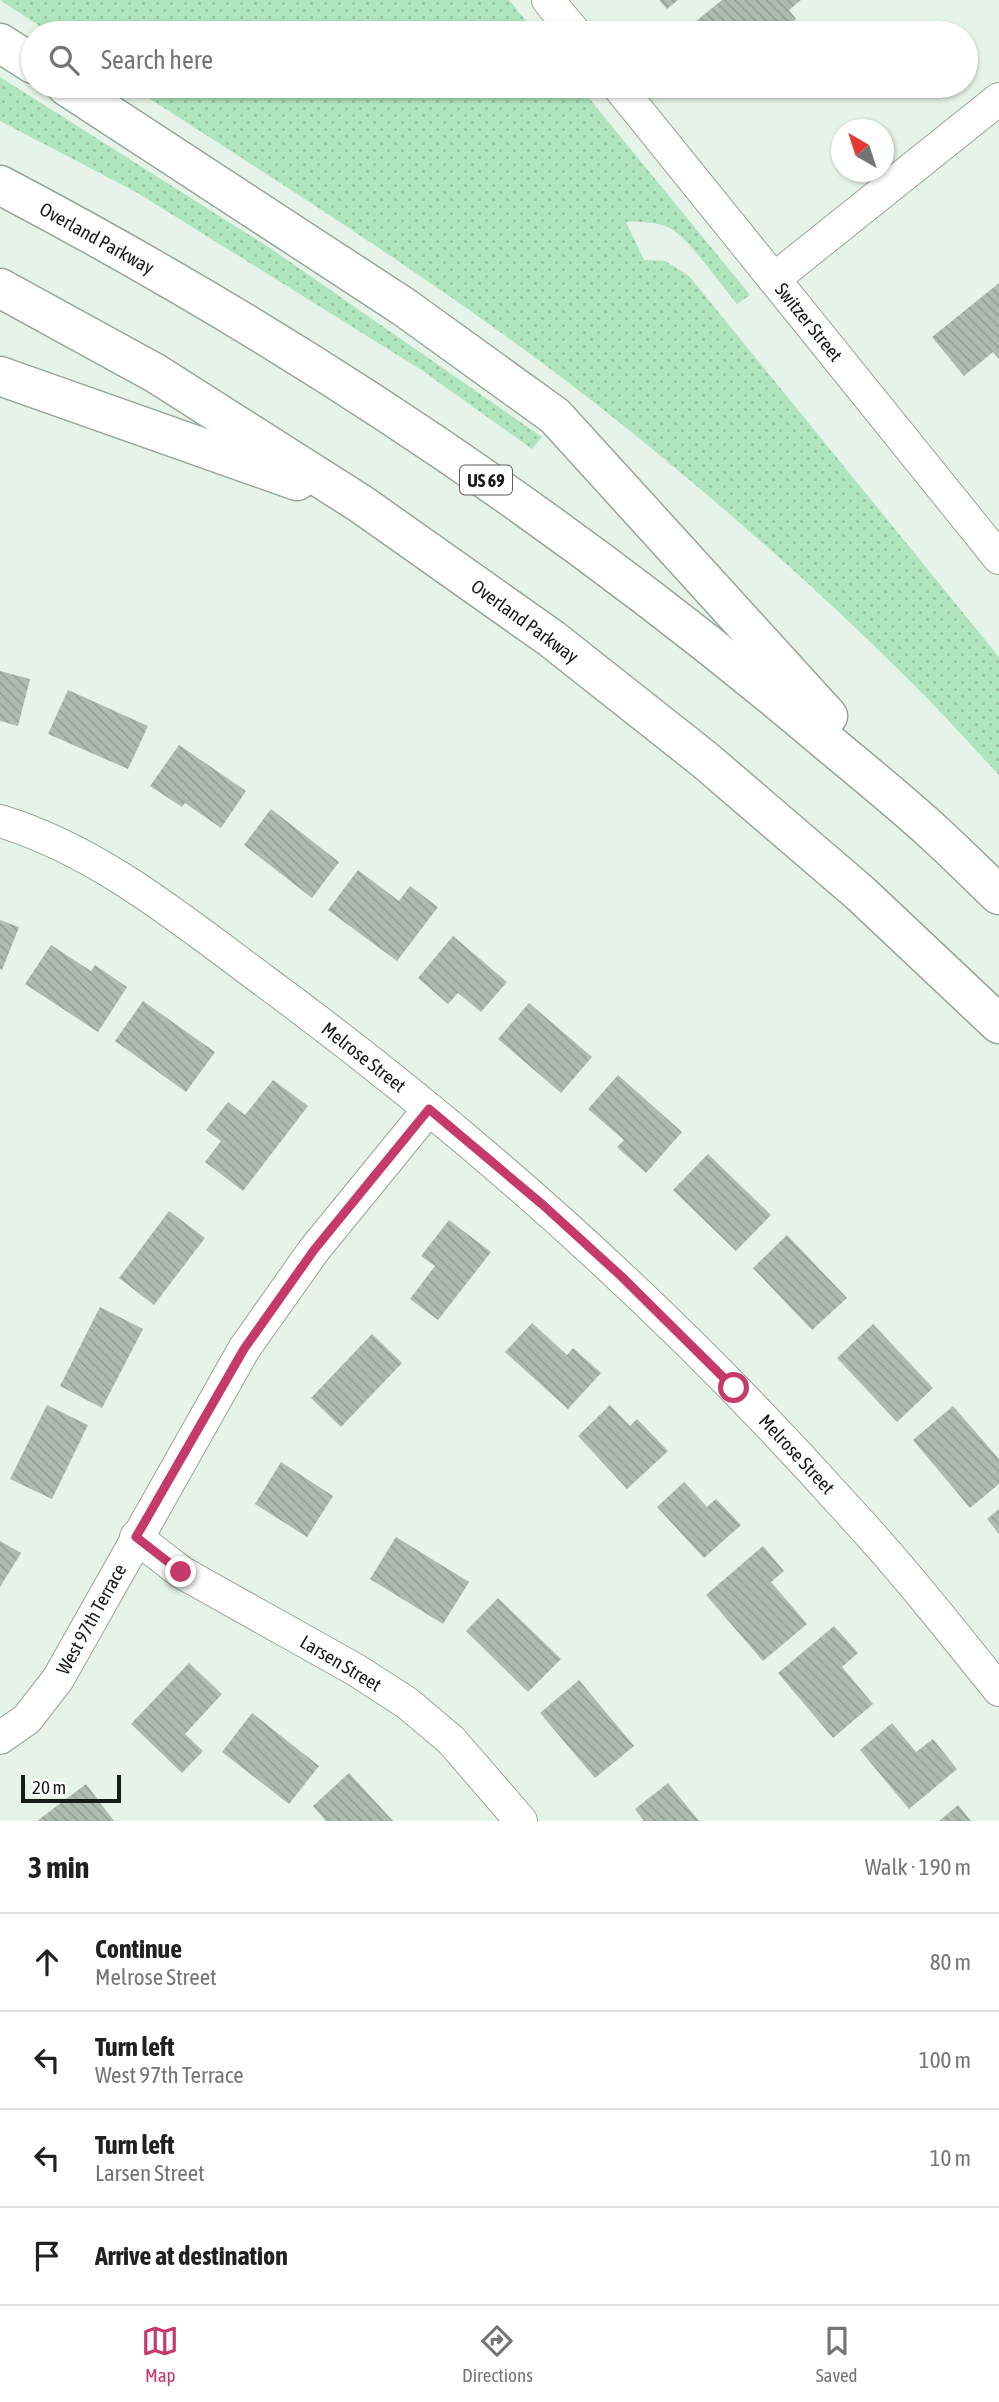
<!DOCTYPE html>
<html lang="en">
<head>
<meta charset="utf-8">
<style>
  body { margin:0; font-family:"Asap Condensed",sans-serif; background:#f2f2f2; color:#202124 }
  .compass { position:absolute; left:831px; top:119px; width:63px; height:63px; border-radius:50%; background:#fff; box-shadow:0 2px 5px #0004; rotate:321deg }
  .scale { position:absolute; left:21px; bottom:18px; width:100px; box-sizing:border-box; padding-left:7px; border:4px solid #151b17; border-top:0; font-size:19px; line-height:24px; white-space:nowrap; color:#151b17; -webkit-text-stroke:5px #fff; paint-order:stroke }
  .stop { position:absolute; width:21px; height:21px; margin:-16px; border:5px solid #c5396b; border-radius:50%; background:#fff }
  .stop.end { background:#c5396b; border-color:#fff; box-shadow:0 2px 7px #0008 }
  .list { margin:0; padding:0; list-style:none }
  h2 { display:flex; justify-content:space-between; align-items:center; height:91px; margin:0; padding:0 28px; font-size:30px }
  h2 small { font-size:23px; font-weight:400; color:#757577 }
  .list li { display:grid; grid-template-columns:46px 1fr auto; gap:21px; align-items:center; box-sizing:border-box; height:98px; padding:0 28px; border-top:2px solid #e0e0e0 }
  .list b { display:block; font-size:26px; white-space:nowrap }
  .list p { margin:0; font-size:23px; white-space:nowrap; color:#757577 }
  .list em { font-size:23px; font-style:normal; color:#757577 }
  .icon { flex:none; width:38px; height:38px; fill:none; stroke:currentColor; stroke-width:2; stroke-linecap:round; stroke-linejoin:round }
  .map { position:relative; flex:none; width:999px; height:1821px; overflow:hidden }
  .search { position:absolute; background:#fff; box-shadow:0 2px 5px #0004; left:21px; right:21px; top:21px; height:77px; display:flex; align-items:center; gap:18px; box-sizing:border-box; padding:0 24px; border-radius:38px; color:#757577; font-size:26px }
  .sheet { height:483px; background:#fff }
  nav { display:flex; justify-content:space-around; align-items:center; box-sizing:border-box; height:98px; border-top:2px solid #e0e0e0; background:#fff; font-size:19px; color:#757577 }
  nav a { display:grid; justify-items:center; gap:4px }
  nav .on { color:#c5396b }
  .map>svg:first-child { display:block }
  .grass { fill:url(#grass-dots) }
  .building { fill:url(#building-back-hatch) }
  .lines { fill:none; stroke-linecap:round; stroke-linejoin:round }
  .street-casing { stroke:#97a59b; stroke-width:34 }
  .highway-casing { stroke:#97a59b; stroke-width:41 }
  .street { stroke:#fff; stroke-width:32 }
  .highway { stroke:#fff; stroke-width:38 }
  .route { stroke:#c5396b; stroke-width:9 }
  .labels { text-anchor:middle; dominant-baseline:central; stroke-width:7; stroke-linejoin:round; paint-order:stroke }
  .shield { fill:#fff; stroke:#5b5f5d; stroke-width:2 }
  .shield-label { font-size:18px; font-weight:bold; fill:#151b17 }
  .street-label { font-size:19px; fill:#151b17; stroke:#fff }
</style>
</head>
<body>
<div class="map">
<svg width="999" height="1821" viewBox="0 0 999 1821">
  <defs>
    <pattern id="grass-dots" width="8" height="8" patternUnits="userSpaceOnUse" patternTransform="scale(1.75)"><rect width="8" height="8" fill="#afe5be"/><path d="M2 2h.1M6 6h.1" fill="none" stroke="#96c4a3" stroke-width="1.8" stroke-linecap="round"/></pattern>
    <pattern id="building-back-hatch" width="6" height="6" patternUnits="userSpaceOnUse" patternTransform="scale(1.75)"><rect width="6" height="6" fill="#adbbb0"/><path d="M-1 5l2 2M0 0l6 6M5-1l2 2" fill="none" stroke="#94a097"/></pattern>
  </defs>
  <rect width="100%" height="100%" fill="#e5f3e8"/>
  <!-- grass -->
  <g class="grass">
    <path d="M0,0H509L536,33H50Z"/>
    <path d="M0,77L270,248L542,437L532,449L423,371L136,192L0,121Z"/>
    <path d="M130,86H579L750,295L737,304C722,286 691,242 673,230C661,222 640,221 626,222L644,260L665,261L689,276L999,657V775C967,741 936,706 903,674C819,591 731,513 640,439C480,308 303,198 130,86Z"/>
  </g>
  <!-- building -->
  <g class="building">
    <path d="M659,0H678L667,9Z"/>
    <path d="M722,0H801L789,10L796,19L778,33H705L695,22Z"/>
    <path d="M999,283V359L993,352L964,376L932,337Z"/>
    <path d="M0,671L30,679L18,726L0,721Z"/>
    <path d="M68,690L148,726L128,769L48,734Z"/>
    <path d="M179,745L246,791L221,828L185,803L182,807L150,786Z"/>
    <path d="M271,809L339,862L312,898L244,845Z"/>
    <path d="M358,870L399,901L410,886L438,907L397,961L328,910Z"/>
    <path d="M0,920L19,927L2,970L0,969Z"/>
    <path d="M453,936L507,982L481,1012L458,993L448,1004L418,978Z"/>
    <path d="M51,945L91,971L95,965L127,987L98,1032L25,984Z"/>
    <path d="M143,1001L215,1052L186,1092L115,1041Z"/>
    <path d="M529,1003L592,1057L561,1093L498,1039Z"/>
    <path d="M618,1075L682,1132L646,1173L617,1147L624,1140L588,1109Z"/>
    <path d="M273,1080L308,1106L243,1191L205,1162L221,1141L206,1130L228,1102L245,1115Z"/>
    <path d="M708,1154L771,1215L736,1251L673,1190Z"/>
    <path d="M169,1211L205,1238L154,1305L119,1278Z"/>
    <path d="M449,1220L491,1252L438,1320L410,1299L435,1266L421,1256Z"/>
    <path d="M787,1235L847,1298L812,1330L753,1268Z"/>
    <path d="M100,1307L143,1329L102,1408L60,1386Z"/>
    <path d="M532,1323L567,1355L573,1348L601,1373L568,1409L505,1352Z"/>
    <path d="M873,1324L933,1388L897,1422L837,1358Z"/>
    <path d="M372,1334L402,1363L341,1427L311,1398Z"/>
    <path d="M47,1405L88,1425L52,1499L10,1479Z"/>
    <path d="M610,1405L630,1426L637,1419L668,1451L627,1489L578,1436Z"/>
    <path d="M953,1406L999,1459V1484L970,1508L913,1440Z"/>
    <path d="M281,1462L333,1496L307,1537L255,1504Z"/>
    <path d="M684,1482L707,1507L716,1499L741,1525L704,1558L657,1507Z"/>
    <path d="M999,1509V1534L987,1519Z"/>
    <path d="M396,1537L469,1582L443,1624L370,1579Z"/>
    <path d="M0,1541L21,1553L0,1587Z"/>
    <path d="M763,1546L784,1571L771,1582L807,1624L763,1661L706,1595Z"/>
    <path d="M498,1598L561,1659L528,1692L466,1631Z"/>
    <path d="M834,1626L858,1653L842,1667L873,1704L833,1738L778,1673Z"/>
    <path d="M189,1663L222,1694L185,1734L203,1751L182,1773L131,1724Z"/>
    <path d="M579,1680L634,1746L595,1778L540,1713Z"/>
    <path d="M252,1713L319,1766L289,1804L222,1752Z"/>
    <path d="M892,1723L916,1752L933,1739L957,1769L909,1809L860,1750Z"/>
    <path d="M349,1773L393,1821H326L313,1806Z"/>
    <path d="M668,1783L699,1821H644L635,1809Z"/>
    <path d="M86,1784L114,1821H37Z"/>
    <path d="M958,1805L971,1821H939Z"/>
  </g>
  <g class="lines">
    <defs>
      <g id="street">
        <path d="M548,0L575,33"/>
        <path d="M618,86L999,558"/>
        <path d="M774,279L999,99"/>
        <path d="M0,821C97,850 182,920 263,980C475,1136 672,1313 848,1510C901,1567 950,1629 999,1690"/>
        <path d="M136,1537L181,1572L356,1670L407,1703L451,1740L521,1821"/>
        <path d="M0,1738L27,1719L58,1679L244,1349L314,1250L429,1109"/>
      </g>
      <g id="highway">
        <path d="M0,43L33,64"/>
        <path d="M66,86L404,307L555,416L828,716"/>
        <path d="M0,185C291,338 568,523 819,735C857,767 896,798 932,831C955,852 977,874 999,895"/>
        <path d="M0,288L155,373L361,504L552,639L705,760L860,893L999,1024"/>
        <path d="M0,376L297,481"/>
      </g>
    </defs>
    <!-- street casing -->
    <use href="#street" class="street-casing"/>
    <!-- highway casing -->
    <use href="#highway" class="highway-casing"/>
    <!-- street -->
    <use href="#street" class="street"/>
    <!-- highway -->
    <use href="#highway" class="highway"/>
  </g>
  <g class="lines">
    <!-- route -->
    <path class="route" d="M181,1572L136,1537L244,1349L314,1250L429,1109L543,1205L621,1276L734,1388"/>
  </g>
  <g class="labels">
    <!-- shield labels -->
    <rect class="shield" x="460" y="465.5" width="52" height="29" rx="5"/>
    <g class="shield-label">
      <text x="486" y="480">US 69</text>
    </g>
    <!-- street labels -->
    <g class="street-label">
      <text transform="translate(97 238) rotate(29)">Overland Parkway</text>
      <text transform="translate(809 322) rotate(51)">Switzer Street</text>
      <text transform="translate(525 621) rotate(36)">Overland Parkway</text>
      <text transform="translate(364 1057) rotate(38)">Melrose Street</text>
      <text transform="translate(797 1454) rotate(47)">Melrose Street</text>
      <text transform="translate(91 1619) rotate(-61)">West 97th Terrace</text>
      <text transform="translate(341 1663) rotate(31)">Larsen Street</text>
    </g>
  </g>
</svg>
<svg class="compass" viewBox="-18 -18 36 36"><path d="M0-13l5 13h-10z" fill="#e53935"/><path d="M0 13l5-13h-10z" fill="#757577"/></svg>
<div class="scale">20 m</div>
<div class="stop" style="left:734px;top:1388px"></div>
<div class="stop end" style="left:181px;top:1572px"></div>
<div class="search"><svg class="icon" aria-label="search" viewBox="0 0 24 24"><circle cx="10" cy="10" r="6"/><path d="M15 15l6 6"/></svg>Search here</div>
</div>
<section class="sheet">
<h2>3 min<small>Walk · 190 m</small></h2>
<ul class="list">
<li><svg class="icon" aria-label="ahead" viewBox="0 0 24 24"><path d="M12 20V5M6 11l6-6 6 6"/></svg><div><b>Continue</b><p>Melrose Street</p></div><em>80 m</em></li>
<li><svg class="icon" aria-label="left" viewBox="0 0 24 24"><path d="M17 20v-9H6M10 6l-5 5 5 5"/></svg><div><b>Turn left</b><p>West 97th Terrace</p></div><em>100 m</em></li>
<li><svg class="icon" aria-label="left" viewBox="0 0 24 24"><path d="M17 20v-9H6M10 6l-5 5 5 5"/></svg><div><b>Turn left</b><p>Larsen Street</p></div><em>10 m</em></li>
<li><svg class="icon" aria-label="arrive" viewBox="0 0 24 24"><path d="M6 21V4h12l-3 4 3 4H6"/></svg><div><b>Arrive at destination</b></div></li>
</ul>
</section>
<nav>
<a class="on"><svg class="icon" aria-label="map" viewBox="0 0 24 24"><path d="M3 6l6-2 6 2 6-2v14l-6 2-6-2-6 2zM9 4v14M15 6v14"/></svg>Map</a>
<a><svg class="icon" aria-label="directions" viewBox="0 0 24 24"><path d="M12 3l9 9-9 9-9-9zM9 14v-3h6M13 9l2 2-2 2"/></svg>Directions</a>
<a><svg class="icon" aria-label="saved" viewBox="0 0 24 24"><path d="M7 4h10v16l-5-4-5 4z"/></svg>Saved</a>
</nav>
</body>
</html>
